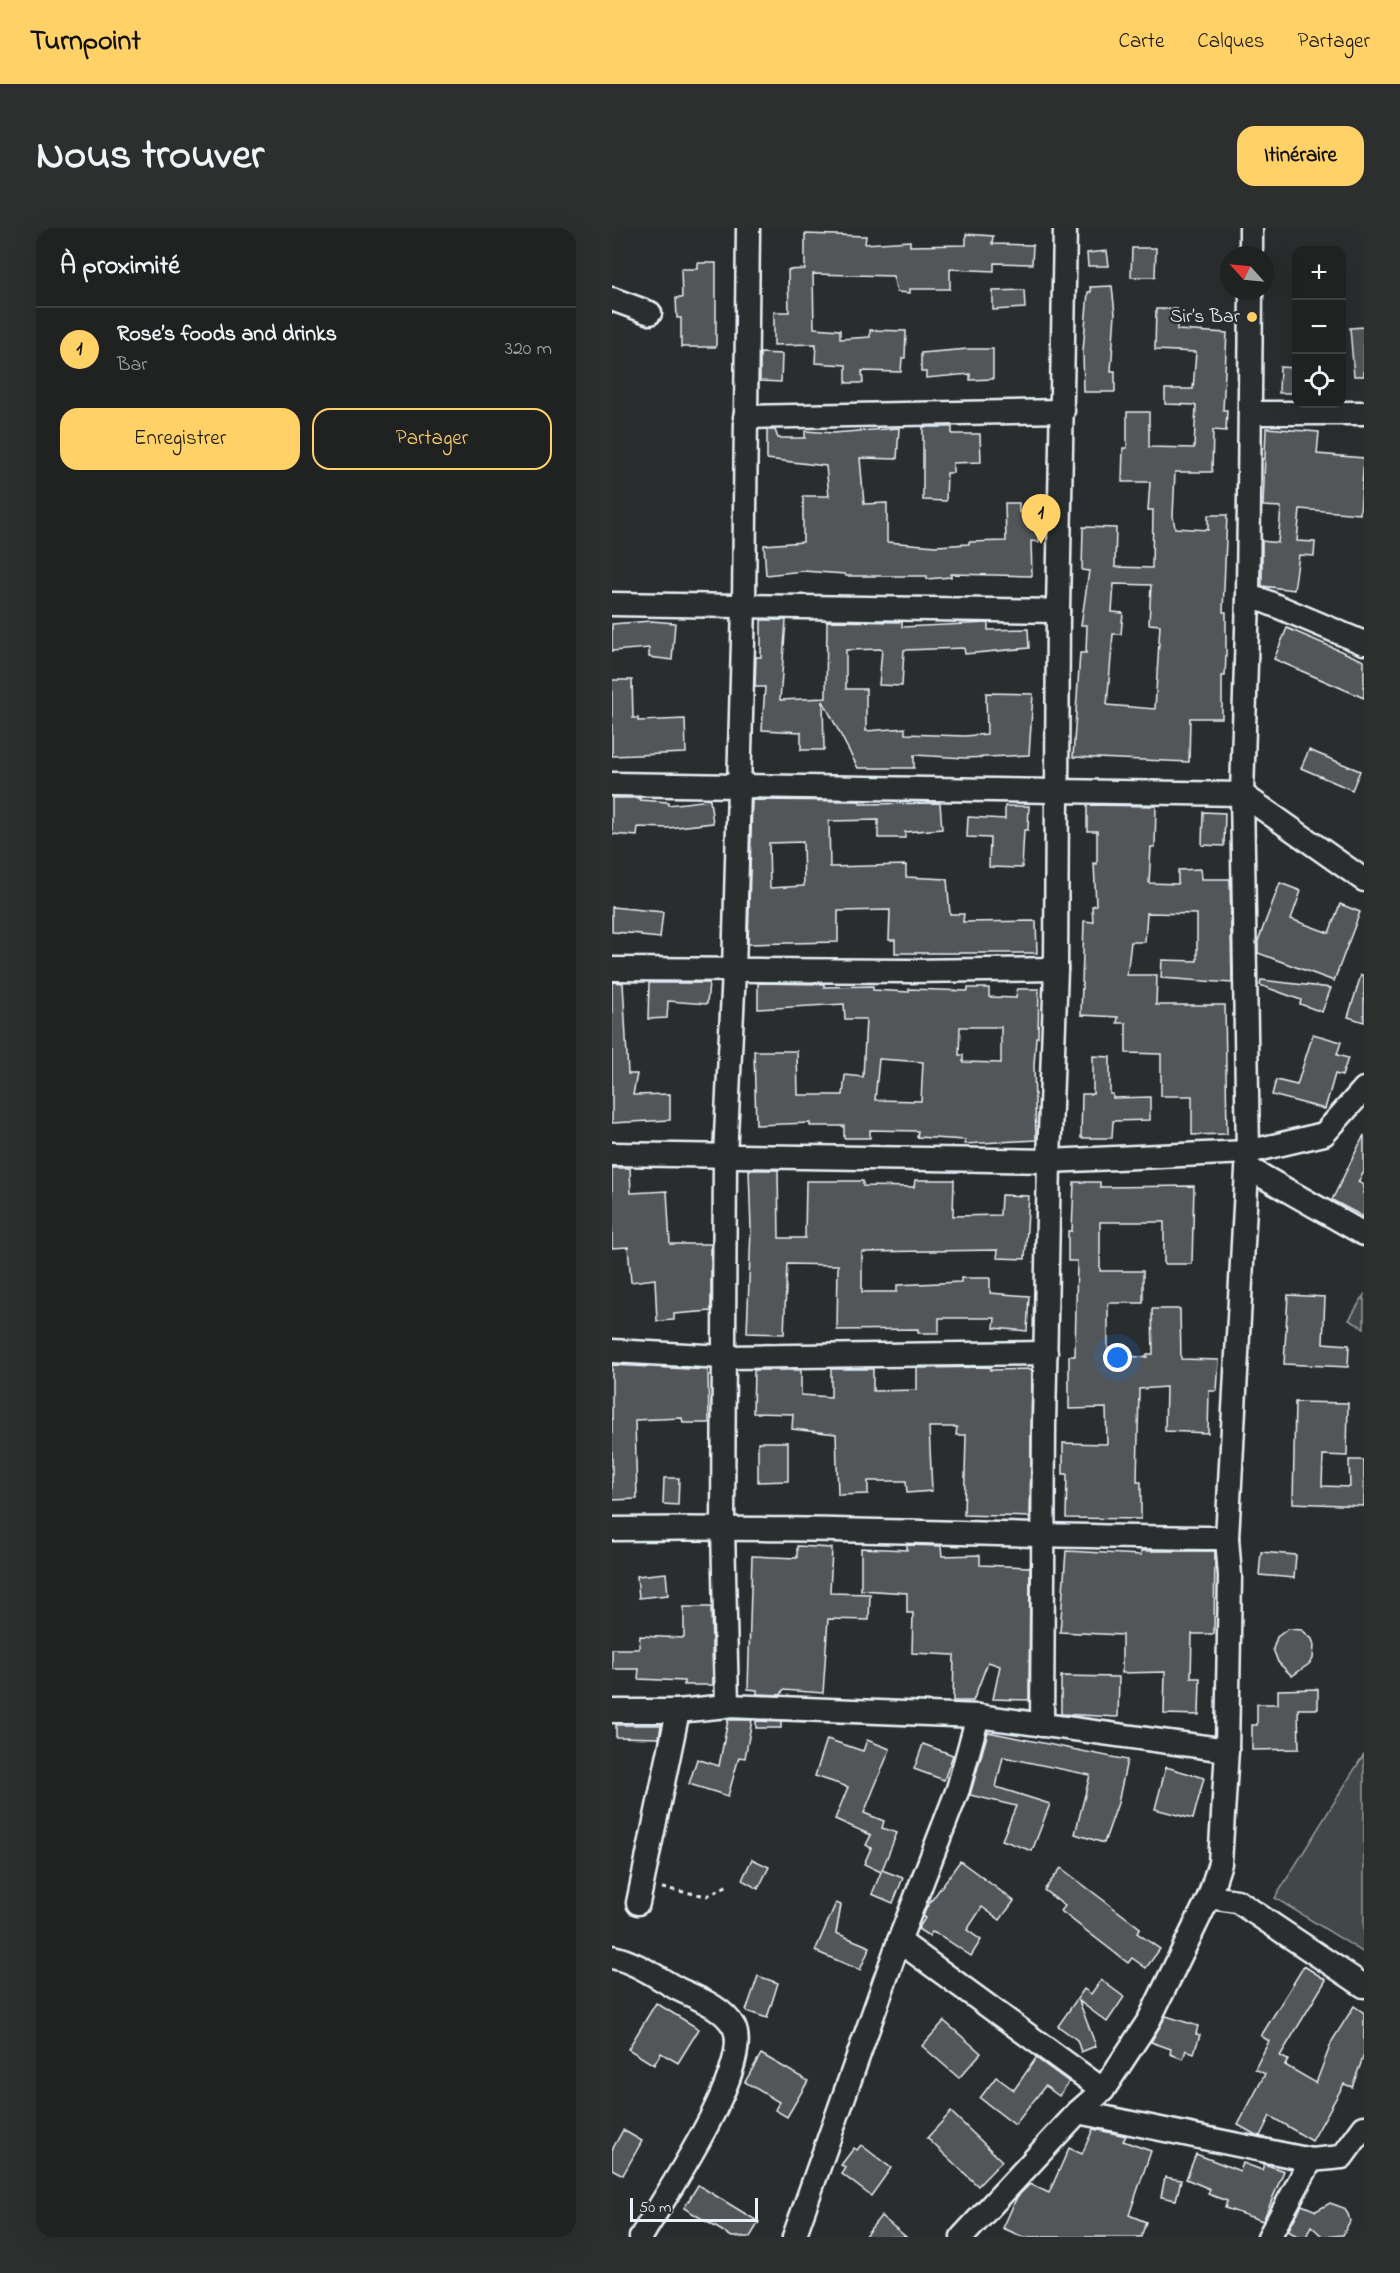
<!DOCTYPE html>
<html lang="fr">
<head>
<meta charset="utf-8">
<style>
  body { margin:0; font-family:"Indie Flower",sans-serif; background:#2d2f2f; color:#f1f3f6 }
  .controls { position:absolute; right:18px; top:18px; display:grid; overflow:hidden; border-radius:12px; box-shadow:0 6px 24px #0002 }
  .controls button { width:54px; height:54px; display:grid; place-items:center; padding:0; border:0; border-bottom:2px solid #3d3f40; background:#202222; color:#f1f3f6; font:30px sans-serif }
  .compass { position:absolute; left:608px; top:18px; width:54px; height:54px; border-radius:50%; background:#202222; box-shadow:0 6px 24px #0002; rotate:297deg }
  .scale { position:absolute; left:18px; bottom:15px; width:128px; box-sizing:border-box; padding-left:6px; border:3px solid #e8f1f8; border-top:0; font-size:16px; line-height:21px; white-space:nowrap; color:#e8f1f8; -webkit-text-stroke:4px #2a2d2e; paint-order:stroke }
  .you { position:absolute; left:506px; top:1130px; width:21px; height:21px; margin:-15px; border:4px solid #fff; border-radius:50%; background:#1a73e8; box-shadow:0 0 0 9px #1a73e833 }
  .badge { display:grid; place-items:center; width:39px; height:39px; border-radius:50%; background:#ffd166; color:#111; font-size:20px; font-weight:700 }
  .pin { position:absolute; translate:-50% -50px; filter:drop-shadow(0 2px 3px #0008) }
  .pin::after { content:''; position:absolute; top:32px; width:21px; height:18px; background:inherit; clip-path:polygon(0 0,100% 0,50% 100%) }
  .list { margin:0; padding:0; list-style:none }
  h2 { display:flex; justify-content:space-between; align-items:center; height:78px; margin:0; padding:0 24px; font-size:26px }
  h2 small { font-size:20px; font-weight:400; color:#a2a4a5 }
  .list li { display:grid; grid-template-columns:39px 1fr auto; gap:18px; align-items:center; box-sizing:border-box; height:84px; padding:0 24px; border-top:2px solid #3d3f40 }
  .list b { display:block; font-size:22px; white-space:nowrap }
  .list p { margin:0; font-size:20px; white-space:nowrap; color:#a2a4a5 }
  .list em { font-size:20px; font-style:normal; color:#a2a4a5 }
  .actions { display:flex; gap:12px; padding:18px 24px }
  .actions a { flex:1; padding:14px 0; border:2px solid #ffd166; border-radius:18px; text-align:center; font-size:21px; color:#ffd166 }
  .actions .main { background:#ffd166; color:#111 }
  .icon { flex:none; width:33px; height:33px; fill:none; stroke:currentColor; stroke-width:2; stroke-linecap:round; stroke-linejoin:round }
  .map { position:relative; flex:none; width:752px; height:2009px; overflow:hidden; border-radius:18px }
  header { display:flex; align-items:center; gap:36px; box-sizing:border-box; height:84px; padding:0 30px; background:#ffd166; color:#111 }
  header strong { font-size:28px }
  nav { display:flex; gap:33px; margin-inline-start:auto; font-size:21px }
  .intro { display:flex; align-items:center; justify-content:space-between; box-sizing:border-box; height:144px; padding:0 36px }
  h1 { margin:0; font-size:42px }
  .button { padding:15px 27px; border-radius:18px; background:#ffd166; color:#111; font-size:21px; font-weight:700 }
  main { display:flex; gap:36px; padding:0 36px }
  aside { flex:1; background:#202222; border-radius:18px; box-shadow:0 6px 24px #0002 }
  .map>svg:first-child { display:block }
  .green { fill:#424648; stroke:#959ca0; stroke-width:1.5 }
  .building { fill:#535759; stroke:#e8f1f8; stroke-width:1.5; fill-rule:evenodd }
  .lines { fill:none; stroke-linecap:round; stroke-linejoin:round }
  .minor-casing { stroke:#e8f1f8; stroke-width:27 }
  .path { stroke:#e8f1f8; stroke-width:3; stroke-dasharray:4.5 4.5; stroke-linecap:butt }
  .minor { stroke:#2a2d2e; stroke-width:22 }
  .poi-dot { fill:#ffd166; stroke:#2a2d2e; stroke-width:2 }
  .labels { text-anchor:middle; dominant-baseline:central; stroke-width:4.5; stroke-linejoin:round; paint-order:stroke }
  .poi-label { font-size:20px; fill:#e8f1f8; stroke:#2a2d2e; text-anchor:end }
</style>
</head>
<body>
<header>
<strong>Turnpoint</strong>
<nav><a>Carte</a><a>Calques</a><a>Partager</a></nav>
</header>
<div class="intro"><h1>Nous trouver</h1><a class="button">Itinéraire</a></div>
<main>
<aside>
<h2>À proximité<small></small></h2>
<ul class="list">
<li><span class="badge">1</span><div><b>Rose’s foods and drinks</b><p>Bar</p></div><em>320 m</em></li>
</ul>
<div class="actions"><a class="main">Enregistrer</a><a>Partager</a></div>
</aside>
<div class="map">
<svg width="752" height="2009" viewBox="0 0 752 2009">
  <rect width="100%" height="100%" fill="#2a2d2e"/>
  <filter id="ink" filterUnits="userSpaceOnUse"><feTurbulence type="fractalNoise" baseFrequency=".0167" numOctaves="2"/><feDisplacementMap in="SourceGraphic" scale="12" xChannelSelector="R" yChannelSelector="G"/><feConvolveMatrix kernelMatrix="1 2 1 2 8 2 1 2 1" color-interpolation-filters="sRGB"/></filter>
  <g filter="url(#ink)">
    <!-- green -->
    <g class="green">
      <path d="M752,1067V1100L737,1092Z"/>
      <path d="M752,1526V1725L663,1670Z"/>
    </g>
    <!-- building -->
    <g class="building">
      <path d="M193,6L254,8L253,16L298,13V18L354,17V6L381,8L380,16L421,17L420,36L382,35V43L338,41V61H298V65L285,64L281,48L201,46L202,100L228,102V111L258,109V102L294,103L293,130H290L289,144L250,143L251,155H234V137L203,135L204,116L162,117V84H177L176,42L193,41Z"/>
      <path d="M520,20H544L543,49H519Z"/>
      <path d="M495,23L497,38H476L475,25Z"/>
      <path d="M86,35H104V119H69V90H65L64,70H70L69,41H86Z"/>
      <path d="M500,58L503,86L499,143H503V164H472L471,123L476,64H479L478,59Z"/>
      <path d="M412,62L413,80L381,82V63Z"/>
      <path d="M544,81H565V102L615,105L611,182H615L614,203L601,202L600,244H563L561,288L563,300L596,302V287H615L611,384H614V427L613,448H610V490H578L577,534L461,529L468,425H474L475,397H469L477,343L470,342L471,299L504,300L503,339L540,340L541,282H536L538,254H510L511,220H515V184H537V219L582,220L584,177L553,176V161H581L584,124L543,122ZM502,356L539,357L537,396L548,397L543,481L495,477L501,406H509L511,385L500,384Z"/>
      <path d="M752,99V148H742L738,100Z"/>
      <path d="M356,121H381V151L358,152V146L314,150V144H309V125Z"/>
      <path d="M148,125L170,126L169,154L148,153Z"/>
      <path d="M668,139L684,140V165H667Z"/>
      <path d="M311,199H340V206H368L369,234L341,235V245H335L334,273L311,272Z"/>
      <path d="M287,200L285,231L248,230L252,276L275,275V314L324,318L357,316V314L394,313L393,275H407V284L427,285V314L419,313L420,348L339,346V349L315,351V348H234L233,346L191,343L154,347L152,317L191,314V268H217L214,238L155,231V202H163L166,210H193V203L221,205Z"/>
      <path d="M654,200L707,204L705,226L752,230L748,286L688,281L685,313L703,314L702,328L687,327L682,362L650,358V313L666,315L669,279L651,278Z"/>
      <path d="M149,392H174L168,472L214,470L215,393L290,394V399L376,395V402L416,401L417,420L353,426L352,420L292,422L290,458L267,457L270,421L234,422V461H254V503L293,500V506L353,508L375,506L374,465L421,466L417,527L353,530L302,527V540H246L211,473L212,522H189V504L150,502L153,459H143L144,429H149Z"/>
      <path d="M39,393L63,395L60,432L37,429V420L0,423V396Z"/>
      <path d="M675,400L752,433V470L662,431Z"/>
      <path d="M0,452H20L21,490H26V493L73,491L74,525L0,528Z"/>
      <path d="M697,522L748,543L740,562L689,540Z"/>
      <path d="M0,570H28V572L56,574V577L98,572L101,595L56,600L26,599L25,608L0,606Z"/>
      <path d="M140,572L248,573V576L328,575L330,601L293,604V610H266V592L217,593L218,639L294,637V649L335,651L338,686H352L351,694L424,693L425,725H283V712H277L278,682L226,683V714L136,716ZM191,614L192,658L158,660L157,615Z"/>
      <path d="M475,577L544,578L543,619H539L537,655L566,656V642L589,641L590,651H618L620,755L549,750L550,732L585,733V686L535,685L533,714H519L515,747H545L544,777H613L615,906L580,907V868H549V826L514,825V795H505L506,789L469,787L472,693L481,694L480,678L484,677L482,635L485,636V603H475Z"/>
      <path d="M393,578H417L416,602H412L410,640L377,639L378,610L355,609L356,589L393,591Z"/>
      <path d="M591,584L613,585L612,618L590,617Z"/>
      <path d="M668,655L689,663L679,691L717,705L728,676L748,684L722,753L646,725V713Z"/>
      <path d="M0,679L51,684L48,710L29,708V706L0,704Z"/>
      <path d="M749,747H752V794L736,789Z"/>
      <path d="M649,752L719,760L710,784L688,776L689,772L648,757Z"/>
      <path d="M0,754L11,755L16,846H25L21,867L58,866V892L0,895Z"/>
      <path d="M37,755H97L95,776L56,773L55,790L36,791Z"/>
      <path d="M146,755L212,756V759L261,758V762L297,764V761L356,763V760H377V769L404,770L405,761H427L426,809H424L422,837L424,912L353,916V912L305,909L306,903L258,902V910H232V898H198V895L144,897L142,823H185L186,867H231L233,847L251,849L254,791H233L232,776L146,781ZM348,799H389V835L351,834V827H347ZM267,831L311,834L309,873L263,872Z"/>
      <path d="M701,806L729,814L725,827L736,830L730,848L723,846L713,881L660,867L664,852L685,857Z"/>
      <path d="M481,828L498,829V866H501V870L538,869V892L501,893L500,910H469L470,866H481Z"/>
      <path d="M752,907V944L746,954L752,957V989L720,972Z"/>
      <path d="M0,940H18L19,965L55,963L58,1016H99V1083L62,1086V1092L45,1093L43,1051L19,1054L16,1019L0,1020Z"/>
      <path d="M137,942H166L167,1010H193L194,953H251V958L302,959L303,952H342L341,988L388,987L389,967L417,968L413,1031L385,1030L386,1022L250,1024V1064H285V1057L349,1054V1050H378V1065L417,1068L415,1103L382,1100L383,1090H327V1105H306V1101L225,1102L226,1037L175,1036L172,1106L135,1105L139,1001Z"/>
      <path d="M462,954H488V959L582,958L580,1036H552V994H488V1043H531V1075H496V1128L535,1129V1126H541L540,1081H568L569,1131L607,1132L605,1163H597L596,1205L553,1203L554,1159L527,1161L525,1254H529V1291L454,1290L455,1246H451V1215L495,1216L494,1180L457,1181V1128H463L464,1079L465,1033H456V1003H460Z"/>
      <path d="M676,1067L713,1069L711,1115L737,1117L736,1139L672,1136Z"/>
      <path d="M0,1137L96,1142L97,1195H71L70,1190L23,1192L25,1271L0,1272Z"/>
      <path d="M378,1139V1142L420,1141L418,1289L352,1287L354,1207H344L345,1199H317L320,1263L295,1265L294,1253H256V1266L226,1267L224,1206L180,1201L181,1186L141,1185L142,1142H189V1167L219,1169V1141H261V1163L305,1162V1140Z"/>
      <path d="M683,1174L736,1175L735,1228L711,1227L710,1258L738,1259L737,1232H752V1278L681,1275Z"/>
      <path d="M146,1214H176V1253L146,1254Z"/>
      <path d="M52,1250H67L66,1277L51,1276Z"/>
      <path d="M295,1317L329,1318L330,1328L368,1327V1337L418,1339L417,1472L381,1471L388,1438L376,1434L361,1473H341L342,1427L300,1425L301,1385H295V1365L249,1362V1320L295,1322Z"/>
      <path d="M185,1318L220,1320L218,1365L258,1366L257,1392L216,1391L211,1465L171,1462L169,1467L145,1466V1462L136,1461L140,1328L185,1330Z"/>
      <path d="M454,1323L529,1327V1323H603L602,1406H580L579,1450H588L587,1487L552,1486L553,1444L510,1445V1407L448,1404Z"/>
      <path d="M649,1324L684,1327L682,1350L647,1347Z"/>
      <path d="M54,1345L56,1367L27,1370L25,1348Z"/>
      <path d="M72,1379H99L101,1457H72V1453L26,1451L27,1441H0V1421H27L28,1408L72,1410Z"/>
      <path d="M676,1401L690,1402L700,1411L702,1417L701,1431L697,1436L680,1448L666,1434L661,1421L665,1409Z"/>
      <path d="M449,1448L507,1449L506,1489L449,1486Z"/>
      <path d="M706,1461V1481H686L687,1521L640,1522V1497H645V1476H666V1462Z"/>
      <path d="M116,1492H140L133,1530L127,1529L116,1568L77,1556L85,1531L107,1538Z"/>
      <path d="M144,1493L169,1494V1500H144Z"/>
      <path d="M4,1497H49L47,1510L4,1509Z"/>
      <path d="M376,1504L515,1532L506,1575L492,1615L463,1606L478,1547L391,1529L384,1559L438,1576L420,1623L390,1612L404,1578L358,1567Z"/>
      <path d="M215,1511L251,1523L255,1512L278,1521L252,1585L272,1593L270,1600L285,1605L270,1642L291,1650L281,1675L260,1666L269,1644L252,1636L259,1620L254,1617L259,1607L223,1591L236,1559L203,1548Z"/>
      <path d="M311,1516L341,1527L332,1552L302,1541Z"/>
      <path d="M554,1539L592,1550L581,1591L543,1581Z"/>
      <path d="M140,1631L157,1639L146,1661L130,1652Z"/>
      <path d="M348,1633L402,1673L388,1692L370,1679L355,1702L369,1712L359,1728L329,1708L320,1704L317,1708L306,1701L313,1690L311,1689L314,1680Z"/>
      <path d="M449,1640L528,1700L525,1705L548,1721L534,1740L520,1730L516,1735L449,1683L453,1678L432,1662Z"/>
      <path d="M224,1675L229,1677L224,1705L258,1719L248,1742L203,1723Z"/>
      <path d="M692,1738L714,1752L668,1828L676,1832L673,1837L704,1855L720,1813L742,1778L752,1785V1827L740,1859L732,1856L700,1913L658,1888L648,1908L644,1907L626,1897L653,1846L643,1841L657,1813L649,1808Z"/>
      <path d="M146,1748L166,1755L155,1790L134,1783Z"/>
      <path d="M489,1752L512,1769L495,1794L467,1773L484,1818L469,1824L465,1812L446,1798L472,1761L479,1766Z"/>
      <path d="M44,1775L87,1801L66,1835L49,1825L42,1837L16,1821Z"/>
      <path d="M554,1788L586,1798L584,1806L588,1807L582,1825L574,1822L571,1831L558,1826L559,1821L539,1814Z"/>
      <path d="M332,1793L369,1825L347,1850L310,1818Z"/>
      <path d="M149,1826L196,1853L175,1889L163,1882L167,1874L133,1854Z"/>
      <path d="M424,1830L457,1854L447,1868L433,1858L403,1897L368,1870L384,1849L402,1862Z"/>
      <path d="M339,1884L390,1933L366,1958L315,1910Z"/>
      <path d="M481,1901L514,1908L511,1913L539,1923L517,1987L534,1994L529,2009H411L391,2000L405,1969L418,1956L437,1965L457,1920L470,1926Z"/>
      <path d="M11,1902L30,1913L11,1947L0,1941V1922Z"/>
      <path d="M249,1917L279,1940L259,1968L230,1946L234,1940L229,1937L242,1920L245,1922Z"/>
      <path d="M584,1926L628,1943L631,1935L650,1942L652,1936L672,1943L651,1993L613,1980L615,1973L596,1966L598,1961L574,1951Z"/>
      <path d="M553,1949L569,1952L564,1972L549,1969Z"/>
      <path d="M86,1957L147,1994L138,2009H120L72,1980Z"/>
      <path d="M718,1975L732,1980L736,1986L738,1993L731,2007L711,2009L699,1998L694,2009H687L676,2003L690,1977L704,1983Z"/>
      <path d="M269,1988L294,2009H252Z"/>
    </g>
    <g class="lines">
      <defs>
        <g id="minor">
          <path d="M639,27V0"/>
          <path d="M0,71L38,85"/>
          <path d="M639,185H752"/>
          <path d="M133,189L451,183"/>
          <path d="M636,369L650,372L752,415"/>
          <path d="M0,376L446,383"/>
          <path d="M0,556L630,566L752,652"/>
          <path d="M0,741L297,743L444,741"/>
          <path d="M0,926L437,933L636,924L712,906L752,861"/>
          <path d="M636,940L752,1006"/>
          <path d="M0,1123L112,1129L434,1125"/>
          <path d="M0,1301C205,1298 410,1309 615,1310"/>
          <path d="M115,1478L111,1300L113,928L122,743L132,377L136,0"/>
          <path d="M0,1483H66L115,1478L366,1488L615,1522"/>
          <path d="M430,1497L432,1198L437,933L444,741L446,383L453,0"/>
          <path d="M597,1669L625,1673L752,1758"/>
          <path d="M26,1675L66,1483"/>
          <path d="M287,1713L491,1862"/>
          <path d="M0,1729C22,1733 46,1750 66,1761C85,1770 111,1779 122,1799C142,1839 50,1972 29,2009"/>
          <path d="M466,1884L699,1932L730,1929L752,1899"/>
          <path d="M182,2009L287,1713L346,1561L366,1488"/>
          <path d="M350,2009L466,1884L491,1862L537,1792L597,1669L608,1635L615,1522L618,1348L615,1310L636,924L630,566L636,369L639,63"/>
          <path d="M657,2009L699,1932"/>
        </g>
      </defs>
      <!-- minor casing -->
      <use href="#minor" class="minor-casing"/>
      <!-- path -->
      <path class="path" d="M50,1660L95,1668L118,1656"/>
      <!-- minor -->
      <use href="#minor" class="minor"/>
    </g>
  </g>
  <!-- markers -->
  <circle class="poi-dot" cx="640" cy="89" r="6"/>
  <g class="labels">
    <!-- poi labels -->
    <g class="poi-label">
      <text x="628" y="89">Sir’s Bar</text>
    </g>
  </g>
</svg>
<div class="controls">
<button>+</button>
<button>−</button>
<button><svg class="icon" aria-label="locate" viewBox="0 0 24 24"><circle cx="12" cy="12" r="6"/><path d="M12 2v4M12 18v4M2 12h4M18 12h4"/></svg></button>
</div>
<svg class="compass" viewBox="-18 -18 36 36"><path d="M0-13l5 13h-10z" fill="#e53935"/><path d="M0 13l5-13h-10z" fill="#a2a4a5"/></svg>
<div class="scale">50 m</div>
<div class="you"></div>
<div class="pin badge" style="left:429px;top:316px">1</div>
</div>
</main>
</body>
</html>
